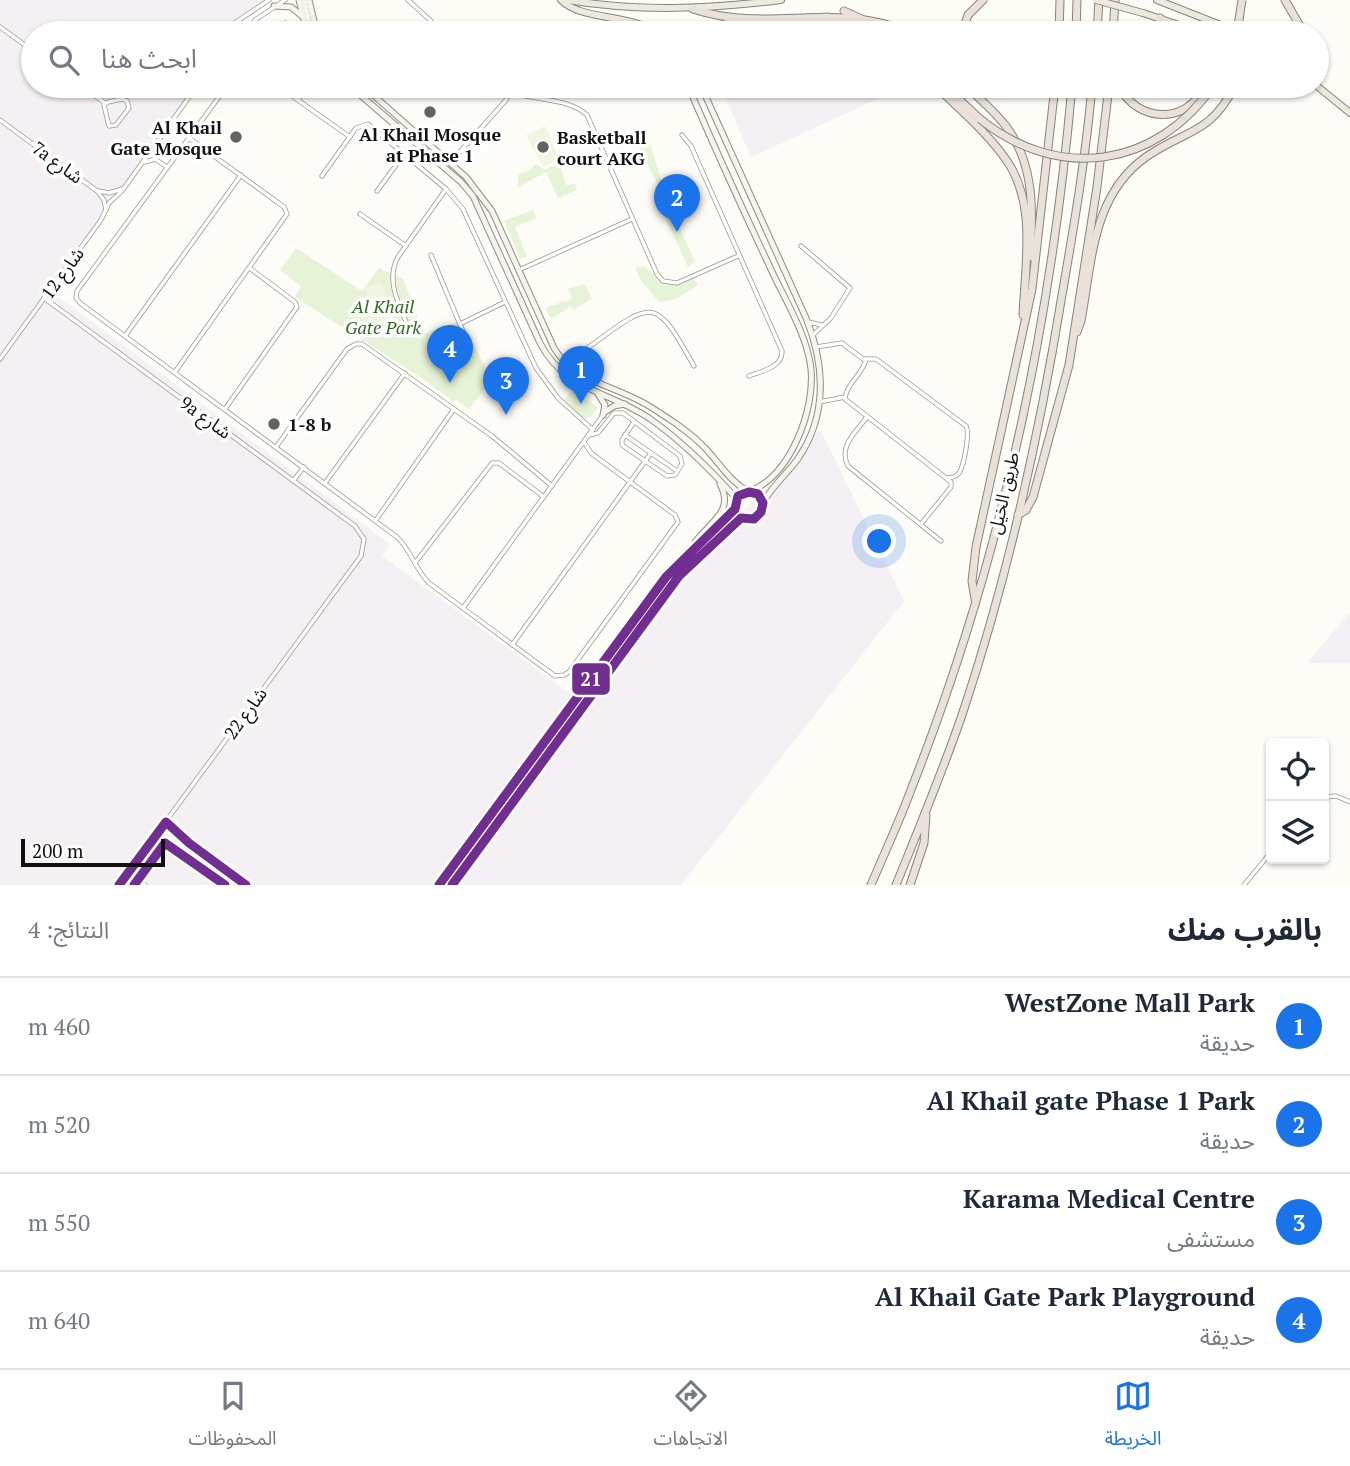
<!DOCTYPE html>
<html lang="ar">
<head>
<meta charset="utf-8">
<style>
  body { margin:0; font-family:"PT Serif","Noto Sans Arabic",serif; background:#f6f6f7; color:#1f2937; direction:rtl }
  .controls { position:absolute; right:21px; bottom:21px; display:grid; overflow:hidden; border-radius:7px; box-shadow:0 2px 5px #0004 }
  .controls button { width:63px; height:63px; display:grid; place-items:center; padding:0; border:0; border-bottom:2px solid #e0e1e3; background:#fff; color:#1f2937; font:35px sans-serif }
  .scale { position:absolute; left:21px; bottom:18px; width:144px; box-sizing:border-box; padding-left:7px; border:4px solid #111; border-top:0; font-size:19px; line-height:24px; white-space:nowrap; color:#111; -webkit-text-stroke:5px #fff; paint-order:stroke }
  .you { position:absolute; left:880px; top:542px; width:24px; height:24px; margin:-18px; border:5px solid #fff; border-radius:50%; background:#1a73e8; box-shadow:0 0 0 10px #1a73e833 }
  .badge { display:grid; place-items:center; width:46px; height:46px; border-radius:50%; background:#1a73e8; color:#fff; font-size:23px; font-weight:700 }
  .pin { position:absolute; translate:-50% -58px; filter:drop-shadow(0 2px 4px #0008) }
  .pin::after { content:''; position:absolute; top:37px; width:24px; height:21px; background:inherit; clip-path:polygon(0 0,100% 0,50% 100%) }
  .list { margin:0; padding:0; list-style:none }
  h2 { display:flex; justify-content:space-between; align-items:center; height:91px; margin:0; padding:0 28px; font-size:30px }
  h2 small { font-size:23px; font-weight:400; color:#747a83 }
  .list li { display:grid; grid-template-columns:46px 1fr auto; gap:21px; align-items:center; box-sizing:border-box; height:98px; padding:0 28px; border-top:2px solid #e0e1e3 }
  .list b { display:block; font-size:26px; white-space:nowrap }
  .list p { margin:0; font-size:23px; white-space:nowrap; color:#747a83 }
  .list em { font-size:23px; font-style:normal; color:#747a83 }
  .icon { flex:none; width:38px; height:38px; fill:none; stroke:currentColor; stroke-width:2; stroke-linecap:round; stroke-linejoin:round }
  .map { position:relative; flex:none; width:1350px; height:885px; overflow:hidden; direction:ltr }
  .search { position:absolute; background:#fff; box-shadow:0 2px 5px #0004; left:21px; right:21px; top:21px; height:77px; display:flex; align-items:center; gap:18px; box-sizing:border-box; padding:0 24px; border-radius:38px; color:#747a83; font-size:26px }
  .sheet { height:483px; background:#fff }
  nav { display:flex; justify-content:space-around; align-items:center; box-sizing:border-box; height:98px; border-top:2px solid #e0e1e3; background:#fff; font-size:19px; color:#747a83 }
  nav a { display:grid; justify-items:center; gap:4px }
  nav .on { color:#1a73e8 }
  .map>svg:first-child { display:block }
  .industrial { fill:#f5f0f3 }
  .green { fill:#e7f3d7 }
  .pitch { fill:#f0f6e1 }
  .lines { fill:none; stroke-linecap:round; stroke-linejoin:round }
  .street-casing { stroke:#979795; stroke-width:5 }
  .secondary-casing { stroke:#8e8d8b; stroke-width:7 }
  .primary-casing { stroke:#858482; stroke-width:8 }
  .highway-casing { stroke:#858482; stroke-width:9 }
  .street { stroke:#fffffe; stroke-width:3.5 }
  .secondary { stroke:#f6f4eb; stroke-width:5 }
  .primary { stroke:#ede9dc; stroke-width:6 }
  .highway { stroke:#eae1d8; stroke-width:7 }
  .primary-bridge-casing { stroke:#858482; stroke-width:8; stroke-linecap:butt }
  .highway-bridge-casing { stroke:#858482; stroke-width:9; stroke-linecap:butt }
  .primary-bridge { stroke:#ede9dc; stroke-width:6 }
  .highway-bridge { stroke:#eae1d8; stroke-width:7 }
  .bus-1-casing { stroke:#fff; stroke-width:14 }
  .bus-2-casing { stroke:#fff; stroke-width:14 }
  .bus-1 { stroke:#6f2e90; stroke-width:9 }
  .bus-2 { stroke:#6f2e90; stroke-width:9 }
  .poi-dot { fill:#646362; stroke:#fff; stroke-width:2.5 }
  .labels { text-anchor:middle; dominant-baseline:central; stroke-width:7; stroke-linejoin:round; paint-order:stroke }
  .poi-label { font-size:18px; font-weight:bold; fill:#111; stroke:#fff; text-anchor:start }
  .street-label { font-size:18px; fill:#111; stroke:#fff }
  .park-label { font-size:18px; font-style:italic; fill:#2f6b1f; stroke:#fff }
  .line-badge { stroke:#fff; stroke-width:2.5 }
  .badge-label { font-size:19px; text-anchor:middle; font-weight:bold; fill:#fff }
</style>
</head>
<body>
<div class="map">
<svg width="1350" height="885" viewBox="0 0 1350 885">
  <rect width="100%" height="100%" fill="#fdfcf7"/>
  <!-- industrial -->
  <g class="industrial">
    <path d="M0,0H271L225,33H33V86H195L167,134L48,289L390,544L382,556L579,700L681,565L753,502L809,437L821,431L904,601L681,885H0Z"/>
    <path d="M721,86H878L886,95L751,157Z"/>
    <path d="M1350,612V663H1307Z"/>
  </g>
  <!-- green -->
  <g class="green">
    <path d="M650,143L668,202L695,262L688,267L655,194L661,191L639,147Z"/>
    <path d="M559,162L566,185L575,184L577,190L558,198L546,172L518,187V175L530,170L536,164L545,170Z"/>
    <path d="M533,210L537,218L515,227L527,257L520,259L504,221Z"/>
    <path d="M296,248L362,291L379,268L403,279L424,334L461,320L492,380L469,409L456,400L454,402L422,378L295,297L301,286L280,270Z"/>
    <path d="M644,266C665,283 667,288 694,278L698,285L676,299L659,302L640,279L635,268Z"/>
    <path d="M584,284L592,298L574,310L568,304L569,308L550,319L546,308L551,305H556L562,301L567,302L572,297L568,289Z"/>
    <path d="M575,388L598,408L591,417L584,419L563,400Z"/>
  </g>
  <!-- pitch -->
  <g class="pitch">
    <path d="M545,126L559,159L543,167L526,135Z"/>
    <path d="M381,281L399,328L384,335L365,289Z"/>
  </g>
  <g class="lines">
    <defs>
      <g id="street">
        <path d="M408,0L444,33"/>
        <path d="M230,26L269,0"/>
        <path d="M0,27L33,51"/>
        <path d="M225,33L226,29L234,24L243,28L245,33"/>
        <path d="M247,33L255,20L285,0"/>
        <path d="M269,33L285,23L292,25L293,33"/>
        <path d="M81,86L105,103"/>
        <path d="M227,86L77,291L76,298L80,303L397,537C411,550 415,569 429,583L555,676L564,675L569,672L678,522L675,515L591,453L584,442"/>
        <path d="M278,86L350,137"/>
        <path d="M502,86C526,104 564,94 587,115L657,274L663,281L677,283L738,256"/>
        <path d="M122,99L127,101L129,108L116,125L109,126L104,105L108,102Z"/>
        <path d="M298,100L308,86"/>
        <path d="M0,120L97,191L104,200L106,210"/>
        <path d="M682,135L691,146L782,351C783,367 762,371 749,376"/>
        <path d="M444,156L459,153L506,100L510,91"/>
        <path d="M145,162L155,159L167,167"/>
        <path d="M322,176L356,128L368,124L446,189L463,209L536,368L558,398L593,430"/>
        <path d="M99,191L109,193L122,189"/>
        <path d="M377,191L405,153"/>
        <path d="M360,214L406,246"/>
        <path d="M801,246L850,288L831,318L813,335"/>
        <path d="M431,255L469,346"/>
        <path d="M519,270L632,219"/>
        <path d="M44,298L355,526L364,539L361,556L119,885"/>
        <path d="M808,322L822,325"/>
        <path d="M460,324L505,302"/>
        <path d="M411,334C402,310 384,282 398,257L446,189"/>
        <path d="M125,336L241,175"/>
        <path d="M816,347L842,343L863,359H876L966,426C970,433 964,466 959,473C955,478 953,477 948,478"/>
        <path d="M564,358C576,359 583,351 593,344C655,298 656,299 694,366"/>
        <path d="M0,359L101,220L109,203L122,191L197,86"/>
        <path d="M866,359C863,374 846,384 845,399L951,482V487L921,524"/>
        <path d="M175,372L287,214L284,207L189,138"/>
        <path d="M819,402L845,397"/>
        <path d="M225,409L297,307L295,302L251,269"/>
        <path d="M867,417C856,432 838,446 848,466L941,541"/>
        <path d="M589,435L598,433L614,413H623L680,456L682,464L675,475L667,476L622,445V440L634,422"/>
        <path d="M625,435L677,471"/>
        <path d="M276,447L347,349L356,344H362L492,436L552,486"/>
        <path d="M293,481L304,467"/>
        <path d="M325,483L405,373"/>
        <path d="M376,520L454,409"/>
        <path d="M415,563L492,463H499L544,497"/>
        <path d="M463,608L603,415"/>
        <path d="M512,645L651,453"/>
        <path d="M1324,797L1336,796L1350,802"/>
        <path d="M128,873L145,885"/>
        <path d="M1244,885L1271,852"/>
      </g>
      <g id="secondary">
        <path d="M299,0L307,33"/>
        <path d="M304,0L310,26L315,33"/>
        <path d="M309,0L317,33"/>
        <path d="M274,6L291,7L302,16"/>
        <path d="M671,33C677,26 687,24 692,33"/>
        <path d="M350,86L461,182L473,196L540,343C564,390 608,391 649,418C682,441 709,468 736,498"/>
        <path d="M363,86L466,177L492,211L554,348C574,382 617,386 649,406C668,418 690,432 706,449C719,463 730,481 747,491"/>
        <path d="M688,86C714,146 741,206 769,265C783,297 807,333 811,369C815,410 791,474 751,491"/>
        <path d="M701,86L806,318C825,365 828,416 797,460C786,475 771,487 763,503"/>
        <path d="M598,394L605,405L603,415"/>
        <path d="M605,412L614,406L625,404"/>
        <circle cx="749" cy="505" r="14"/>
        <path d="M695,542C710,522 735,511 720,484"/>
        <path d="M439,885L652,595L688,553L735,509"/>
        <path d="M452,885L679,576L741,518"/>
      </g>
      <g id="primary">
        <path d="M561,0C582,21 628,13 657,33"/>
        <path d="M567,0C640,12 708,9 781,0"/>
        <path d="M1157,0L1241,33"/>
        <path d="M1143,13L1203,33"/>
        <path d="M1317,86L1350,113"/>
      </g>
      <g id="highway">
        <path d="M1285,0L1304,33"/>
        <path d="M693,9C768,34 836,0 911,33"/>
        <path d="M844,11L892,33"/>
        <path d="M1160,18L1164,22L1188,33"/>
        <path d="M708,33L717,26L729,23L827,17L864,25L882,33"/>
        <path d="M962,33L968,15L983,0"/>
        <path d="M1059,33L1060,0"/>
        <path d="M1076,33L1077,0"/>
        <path d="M1097,33L1099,0"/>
        <path d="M1113,33L1115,0"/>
        <path d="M936,86C959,109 988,133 1007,161C1037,205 1025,265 1023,315"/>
        <path d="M945,86L980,119"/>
        <path d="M966,86C979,98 994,111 1005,125C1035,163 1033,211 1030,257"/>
        <path d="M1119,86C1137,123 1188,125 1204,86"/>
        <path d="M1077,332L1081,321C1092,262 1092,195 1146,157C1186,129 1209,136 1235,86"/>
        <path d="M1018,515L1026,510L1033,497L1069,365L1097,187L1109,86"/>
        <path d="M975,599L972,581L976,547L1032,289L1055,86"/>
        <path d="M871,885C885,852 900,820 912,787C1000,564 1051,324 1072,86"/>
        <path d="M896,885C919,828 943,771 963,712C1008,577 1039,436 1062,295C1074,226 1086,156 1092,86"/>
        <path d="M910,885L924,843L926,815"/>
      </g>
    </defs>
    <!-- street casing -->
    <use href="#street" class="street-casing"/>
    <!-- secondary casing -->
    <use href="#secondary" class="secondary-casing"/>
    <!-- primary casing -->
    <use href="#primary" class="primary-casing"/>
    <!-- highway casing -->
    <use href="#highway" class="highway-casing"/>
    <!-- street -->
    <use href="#street" class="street"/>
    <!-- secondary -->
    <use href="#secondary" class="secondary"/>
    <!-- primary -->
    <use href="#primary" class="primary"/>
    <!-- highway -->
    <use href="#highway" class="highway"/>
    <defs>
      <path id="primary-bridge" d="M1096,0L1143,13"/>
      <g id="highway-bridge">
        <path d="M1237,33L1242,0"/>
        <path d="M980,119C1058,182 1156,168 1213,86"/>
      </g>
    </defs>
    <!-- primary-bridge casing -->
    <use href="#primary-bridge" class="primary-bridge-casing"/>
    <!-- highway-bridge casing -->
    <use href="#highway-bridge" class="highway-bridge-casing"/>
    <!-- primary-bridge -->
    <use href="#primary-bridge" class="primary-bridge"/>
    <!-- highway-bridge -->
    <use href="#highway-bridge" class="highway-bridge"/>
    <defs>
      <g id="bus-1">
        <path d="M119,885L166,822L189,843L246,885"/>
        <path d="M439,885L666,577L735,509L738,496L749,492L758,494L763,503L761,512L754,519L741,518L679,576L452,885"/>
      </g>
      <path id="bus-2" d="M134,885L165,843L225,885"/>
    </defs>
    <!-- bus-1 casing -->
    <use href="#bus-1" class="bus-1-casing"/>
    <!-- bus-2 casing -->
    <use href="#bus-2" class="bus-2-casing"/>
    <!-- bus-1 -->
    <use href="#bus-1" class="bus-1"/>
    <!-- bus-2 -->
    <use href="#bus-2" class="bus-2"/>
  </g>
  <!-- markers -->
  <g class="poi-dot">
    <circle cx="430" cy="112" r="7"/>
    <circle cx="236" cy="137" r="7"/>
    <circle cx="543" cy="147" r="7"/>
    <circle cx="274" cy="424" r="7"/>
  </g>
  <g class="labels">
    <!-- poi labels -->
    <g class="poi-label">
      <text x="222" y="127" text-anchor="end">Al Khail<tspan x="222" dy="21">Gate Mosque</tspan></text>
      <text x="430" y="134" text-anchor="middle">Al Khail Mosque<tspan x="430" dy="21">at Phase 1</tspan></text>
      <text x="557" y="137">Basketball<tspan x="557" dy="21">court AKG</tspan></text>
      <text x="288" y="424">1-8 b</text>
    </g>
    <!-- street labels -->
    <g class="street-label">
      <text transform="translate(58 162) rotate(36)">7a شارع</text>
      <text transform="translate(62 273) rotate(-54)">شارع 12</text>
      <text transform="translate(206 417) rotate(36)">9a شارع</text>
      <text transform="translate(1003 493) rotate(-77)">طريق الخيل</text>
      <text transform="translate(245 713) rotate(-54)">شارع 22</text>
    </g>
    <!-- park labels -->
    <g class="park-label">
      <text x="383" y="306">Al Khail<tspan x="383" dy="21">Gate Park</tspan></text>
    </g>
  </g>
  <rect class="line-badge" x="571" y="662" width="40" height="34" rx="7" fill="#6f2e90"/>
  <g class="badge-label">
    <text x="591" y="686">21</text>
  </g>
</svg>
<div class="controls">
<button><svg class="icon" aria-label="locate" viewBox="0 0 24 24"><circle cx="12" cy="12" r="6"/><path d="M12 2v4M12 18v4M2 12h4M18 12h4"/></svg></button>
<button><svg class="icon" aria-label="layers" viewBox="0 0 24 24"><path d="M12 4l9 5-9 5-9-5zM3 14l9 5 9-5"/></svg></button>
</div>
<div class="scale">200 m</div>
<div class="you"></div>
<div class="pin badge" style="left:581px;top:404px">1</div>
<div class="pin badge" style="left:677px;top:232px">2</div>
<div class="pin badge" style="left:506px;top:415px">3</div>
<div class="pin badge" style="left:450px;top:383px">4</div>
<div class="search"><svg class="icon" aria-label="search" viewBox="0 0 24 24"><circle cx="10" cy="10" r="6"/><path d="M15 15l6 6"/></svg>ابحث هنا</div>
</div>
<section class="sheet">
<h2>بالقرب منك<small>النتائج: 4</small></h2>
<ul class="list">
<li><span class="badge">1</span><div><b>WestZone Mall Park</b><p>حديقة</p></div><em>460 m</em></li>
<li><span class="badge">2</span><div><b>Al Khail gate Phase 1 Park</b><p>حديقة</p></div><em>520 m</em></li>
<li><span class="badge">3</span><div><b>Karama Medical Centre</b><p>مستشفى</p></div><em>550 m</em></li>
<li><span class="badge">4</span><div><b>Al Khail Gate Park Playground</b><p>حديقة</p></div><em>640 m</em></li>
</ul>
</section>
<nav>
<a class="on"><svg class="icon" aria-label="map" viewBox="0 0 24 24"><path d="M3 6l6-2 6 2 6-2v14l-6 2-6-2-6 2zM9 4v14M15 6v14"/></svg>الخريطة</a>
<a><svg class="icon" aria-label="directions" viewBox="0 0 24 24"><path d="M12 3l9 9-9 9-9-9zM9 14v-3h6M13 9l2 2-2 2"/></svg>الاتجاهات</a>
<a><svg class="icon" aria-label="saved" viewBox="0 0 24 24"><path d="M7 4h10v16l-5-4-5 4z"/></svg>المحفوظات</a>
</nav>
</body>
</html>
